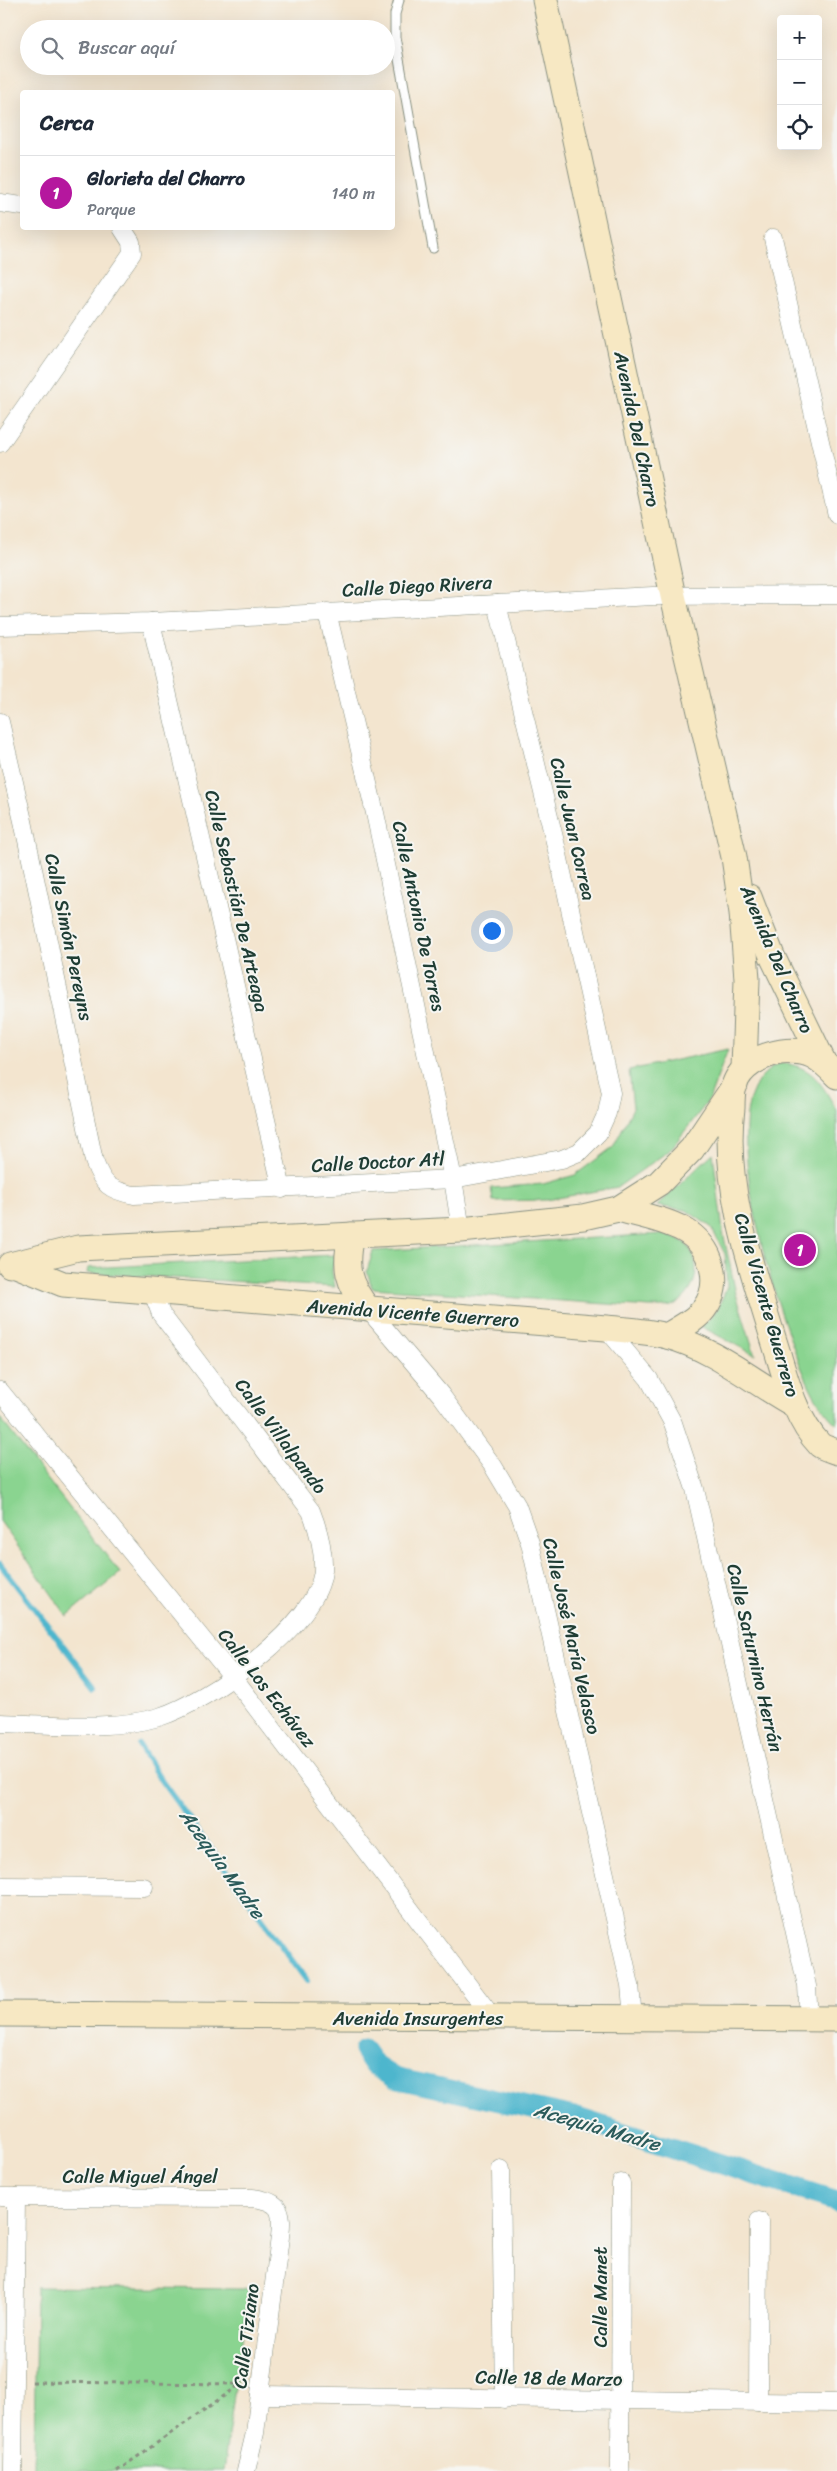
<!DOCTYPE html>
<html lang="es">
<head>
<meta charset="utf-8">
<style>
  body { margin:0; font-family:Sriracha,sans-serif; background:#f6f6f7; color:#1f2937 }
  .controls { position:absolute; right:15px; top:15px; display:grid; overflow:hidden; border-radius:5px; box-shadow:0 5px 20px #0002 }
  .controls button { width:45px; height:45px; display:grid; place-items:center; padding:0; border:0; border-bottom:1px solid #e0e1e3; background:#fff; color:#1f2937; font:25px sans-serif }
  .you { position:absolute; left:491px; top:930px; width:18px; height:18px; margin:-12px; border:4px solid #fff; border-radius:50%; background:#1a73e8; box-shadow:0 0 0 8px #1a73e833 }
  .badge { display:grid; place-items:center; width:32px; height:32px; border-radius:50%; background:#b5179e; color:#fff; font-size:16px; font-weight:700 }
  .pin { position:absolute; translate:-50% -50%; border:2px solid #fff; box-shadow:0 1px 5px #0006 }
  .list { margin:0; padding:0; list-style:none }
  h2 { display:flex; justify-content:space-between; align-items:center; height:65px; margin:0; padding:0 20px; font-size:21px }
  h2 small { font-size:16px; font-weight:400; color:#747a83 }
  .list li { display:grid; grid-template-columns:32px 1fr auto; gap:15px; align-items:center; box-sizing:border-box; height:75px; padding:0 20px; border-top:1px solid #e0e1e3 }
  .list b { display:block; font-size:19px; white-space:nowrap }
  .list p { margin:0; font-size:16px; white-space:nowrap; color:#747a83 }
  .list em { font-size:16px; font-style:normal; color:#747a83 }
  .icon { flex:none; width:28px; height:28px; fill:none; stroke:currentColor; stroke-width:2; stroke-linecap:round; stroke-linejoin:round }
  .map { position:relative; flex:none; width:837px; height:2471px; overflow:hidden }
  .search { position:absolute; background:#fff; box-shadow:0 5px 20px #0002; left:20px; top:20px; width:375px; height:55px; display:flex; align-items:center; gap:12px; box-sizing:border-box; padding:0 18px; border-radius:28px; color:#747a83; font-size:19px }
  .panel { position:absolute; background:#fff; box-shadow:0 5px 20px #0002; left:20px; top:90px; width:375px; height:140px; border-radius:5px }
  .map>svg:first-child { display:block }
  .green { fill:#8ad490; stroke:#548862 }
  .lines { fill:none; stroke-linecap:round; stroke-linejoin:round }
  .stream { stroke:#4eb6cd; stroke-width:6 }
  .canal { stroke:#4eb6cd; stroke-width:21 }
  .lane-casing { stroke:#899182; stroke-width:11 }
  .street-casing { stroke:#899182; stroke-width:19 }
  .secondary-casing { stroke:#899182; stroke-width:27 }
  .path { stroke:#899182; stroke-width:3; stroke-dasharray:4 4; stroke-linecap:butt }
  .lane { stroke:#fff; stroke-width:9 }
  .street { stroke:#fff; stroke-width:18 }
  .secondary { stroke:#f7e8c3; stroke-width:25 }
  .labels { text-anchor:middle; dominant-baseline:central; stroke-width:4; stroke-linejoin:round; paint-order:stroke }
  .street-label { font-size:19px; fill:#1f3d34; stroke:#f6f6f2 }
  .water-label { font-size:20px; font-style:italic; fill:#2b5b5a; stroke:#f6f6f2 }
</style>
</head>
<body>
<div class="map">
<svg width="837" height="2471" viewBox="0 0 837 2471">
  <rect width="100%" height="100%" fill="#f6f6f2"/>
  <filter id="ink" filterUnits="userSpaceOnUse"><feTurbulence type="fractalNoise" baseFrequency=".02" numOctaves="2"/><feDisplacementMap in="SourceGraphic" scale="10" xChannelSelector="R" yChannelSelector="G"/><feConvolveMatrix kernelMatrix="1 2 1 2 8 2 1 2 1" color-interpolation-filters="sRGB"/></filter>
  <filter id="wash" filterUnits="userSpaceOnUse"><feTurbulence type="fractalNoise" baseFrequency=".0096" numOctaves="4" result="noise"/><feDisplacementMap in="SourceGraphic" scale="20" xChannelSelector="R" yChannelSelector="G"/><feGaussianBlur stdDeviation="1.12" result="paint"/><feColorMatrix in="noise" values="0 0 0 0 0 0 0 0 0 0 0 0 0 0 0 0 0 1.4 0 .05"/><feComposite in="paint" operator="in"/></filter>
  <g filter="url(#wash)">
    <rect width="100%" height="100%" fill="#f3e5cf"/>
    <!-- green -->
    <g class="green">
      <path d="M728,1049L709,1100L670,1150L618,1187L547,1200L493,1201L491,1188L543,1184L575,1175L613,1147L633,1108L629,1070Z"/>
      <path d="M781,1063C814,1066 821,1084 837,1110V1425C828,1416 820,1406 814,1395C783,1336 724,1149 754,1089C760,1076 768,1069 781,1063Z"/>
      <path d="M713,1153L723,1232L736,1294L755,1355L702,1327L718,1308L727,1287L725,1254L711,1227L686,1210L657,1206Z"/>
      <path d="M661,1234C668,1236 681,1239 686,1244C703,1263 697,1291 676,1304C670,1308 657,1307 650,1307L372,1288L367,1271L373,1251Z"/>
      <path d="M335,1255L332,1271L335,1287L87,1273L88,1268Z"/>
      <path d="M0,1418L120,1573L67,1616L0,1521Z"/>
      <path d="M36,2287L245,2289L249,2292L223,2471H34Z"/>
    </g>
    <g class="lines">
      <!-- stream -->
      <g class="stream">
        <path d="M0,1564L95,1687"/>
        <path d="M139,1745L160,1779L307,1981"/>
      </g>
      <!-- canal -->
      <path class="canal" d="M364,2050L375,2066L394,2078L574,2117L837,2201"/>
    </g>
  </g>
  <g filter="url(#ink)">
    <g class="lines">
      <defs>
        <path id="lane" d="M399,0L395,14V37L433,248"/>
        <g id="street">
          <path d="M0,203L22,206"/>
          <path d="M773,238L837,515"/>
          <path d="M0,443L132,253L131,242L122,228"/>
          <path d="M327,612L375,813L453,1179L461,1230"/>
          <path d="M151,622L282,1189"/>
          <path d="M0,626L151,622L653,596L837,595"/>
          <path d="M0,722L23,821L94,1161C103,1185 109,1190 134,1195L453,1179L562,1159L579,1152L598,1133L607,1113L611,1093L557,850L497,604"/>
          <path d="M368,1309L441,1395L493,1466L517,1506L530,1543L630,1985L633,2018"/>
          <path d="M606,1328L649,1379L673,1423L695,1489L807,1986L809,2020"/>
          <path d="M0,1391L233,1677L493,2018"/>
          <path d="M0,1723C49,1724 112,1731 159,1717C208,1702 319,1624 323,1570C324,1550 318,1529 311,1511L161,1314L153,1293"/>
          <path d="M0,1886L144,1887"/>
          <path d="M501,2169L504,2399"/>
          <path d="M0,2197L252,2198C281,2201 283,2211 280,2237L255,2433L246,2471"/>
          <path d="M260,2395L837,2403"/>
          <path d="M758,2402L759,2221"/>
          <path d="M13,2471L16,2197"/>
          <path d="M620,2471L621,2183"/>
        </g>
        <g id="secondary">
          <path d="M545,0L673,596L734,857L742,913L747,979L744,1069"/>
          <path d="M749,897L772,956L822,1059"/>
          <path d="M837,1076C820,1058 808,1048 781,1052C762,1055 740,1066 734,1086C732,1093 732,1101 732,1108C722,1185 752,1269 774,1341C785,1375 794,1418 820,1445C824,1448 832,1450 837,1452"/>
          <path d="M618,1209C640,1215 664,1219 684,1230C711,1245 724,1283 704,1309C695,1321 679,1328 667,1336"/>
          <path d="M351,1235C344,1267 347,1283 368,1309"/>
          <path d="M10,1265L78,1248L461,1230L583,1217L618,1209L659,1183L692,1149L735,1085"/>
          <path d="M16,1265L63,1284L606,1328C626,1330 648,1331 667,1336C715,1349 753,1382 795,1405"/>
          <path d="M0,2014L837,2019"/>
        </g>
      </defs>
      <!-- lane casing -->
      <use href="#lane" class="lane-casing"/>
      <!-- street casing -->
      <use href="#street" class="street-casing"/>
      <!-- secondary casing -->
      <use href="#secondary" class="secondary-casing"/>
      <!-- path -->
      <g class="path">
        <path d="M32,2382L241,2384"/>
        <path d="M117,2471L241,2384"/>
      </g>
      <!-- lane -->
      <use href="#lane" class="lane"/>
      <!-- street -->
      <use href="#street" class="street"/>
      <!-- secondary -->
      <use href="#secondary" class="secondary"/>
    </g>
  </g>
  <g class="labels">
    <!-- street labels -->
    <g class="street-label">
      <text transform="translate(637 429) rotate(78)">Avenida Del Charro</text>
      <text transform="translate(417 586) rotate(-3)">Calle Diego Rivera</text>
      <text transform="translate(573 829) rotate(77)">Calle Juan Correa</text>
      <text transform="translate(237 901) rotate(77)">Calle Sebastián De Arteaga</text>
      <text transform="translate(419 916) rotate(78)">Calle Antonio De Torres</text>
      <text transform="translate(69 937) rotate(78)">Calle Simón Pereyns</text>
      <text transform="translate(777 959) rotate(67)">Avenida Del Charro</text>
      <text transform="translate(378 1162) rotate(-3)">Calle Doctor Atl</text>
      <text transform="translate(767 1305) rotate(74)">Calle Vicente Guerrero</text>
      <text transform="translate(413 1313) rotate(4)">Avenida Vicente Guerrero</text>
      <text transform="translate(281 1436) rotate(53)">Calle Villalpando</text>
      <text transform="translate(572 1636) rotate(77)">Calle José María Velasco</text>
      <text transform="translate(755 1658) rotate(77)">Calle Saturnino Herrán</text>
      <text transform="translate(267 1688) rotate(52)">Calle Los Echávez</text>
      <text x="418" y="2018">Avenida Insurgentes</text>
      <text x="140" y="2176">Calle Miguel Ángel</text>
      <text transform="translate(600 2297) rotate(-90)">Calle Manet</text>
      <text transform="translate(246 2336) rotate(-83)">Calle Tiziano</text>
      <text transform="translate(549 2378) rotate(1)">Calle 18 de Marzo</text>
    </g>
    <!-- water labels -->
    <g class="water-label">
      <text transform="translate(222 1864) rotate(54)">Acequia Madre</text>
      <text transform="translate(597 2127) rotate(16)">Acequia Madre</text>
    </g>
  </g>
</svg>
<div class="controls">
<button>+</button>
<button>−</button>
<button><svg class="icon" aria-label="locate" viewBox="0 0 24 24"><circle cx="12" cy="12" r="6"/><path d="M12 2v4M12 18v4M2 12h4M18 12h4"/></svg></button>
</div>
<div class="you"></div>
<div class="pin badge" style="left:800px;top:1250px">1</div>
<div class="search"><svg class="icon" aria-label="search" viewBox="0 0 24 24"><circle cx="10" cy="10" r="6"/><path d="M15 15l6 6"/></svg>Buscar aquí</div>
<section class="panel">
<h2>Cerca<small></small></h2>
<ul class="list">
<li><span class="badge">1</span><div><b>Glorieta del Charro</b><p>Parque</p></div><em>140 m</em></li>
</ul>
</section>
</div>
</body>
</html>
